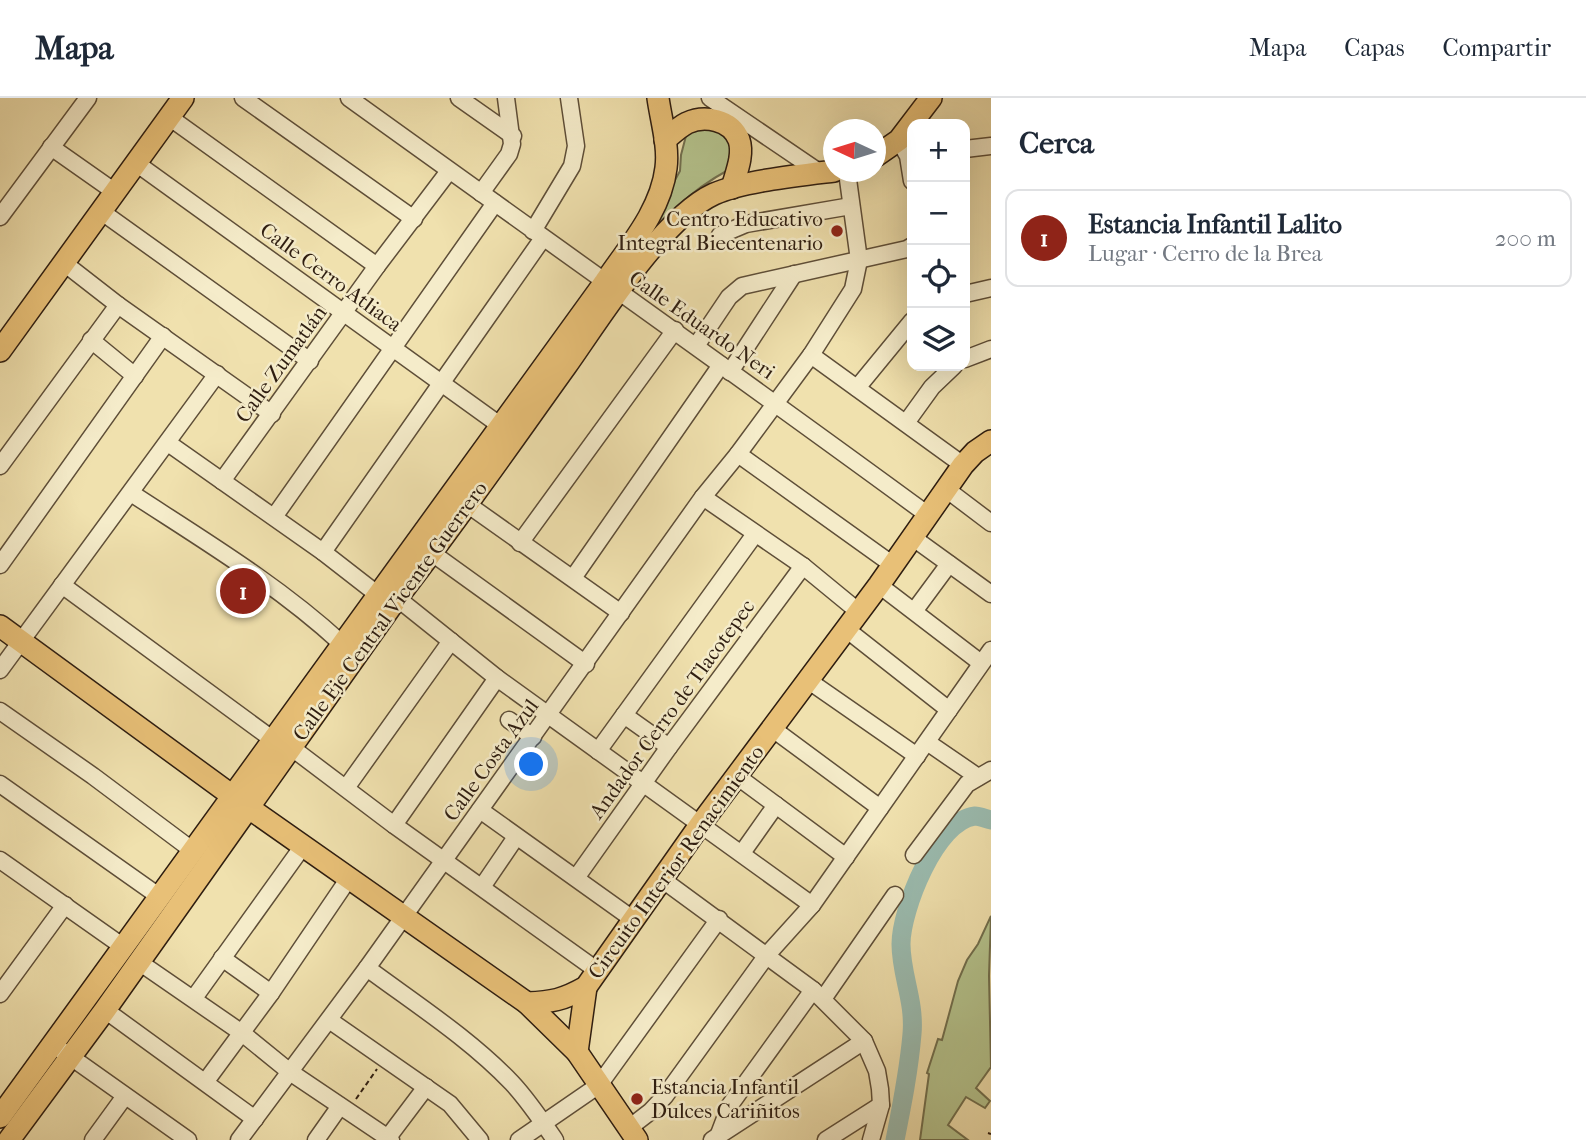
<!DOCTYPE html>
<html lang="es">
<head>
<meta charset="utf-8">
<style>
  body { margin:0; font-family:"IM FELL French Canon",serif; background:#f6f6f7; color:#1f2937 }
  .controls { position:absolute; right:21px; top:21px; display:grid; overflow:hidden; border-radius:14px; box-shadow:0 7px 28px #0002 }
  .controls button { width:63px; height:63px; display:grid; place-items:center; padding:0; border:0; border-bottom:2px solid #e0e1e3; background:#fff; color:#1f2937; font:35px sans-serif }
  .compass { position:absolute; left:823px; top:21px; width:63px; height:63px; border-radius:50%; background:#fff; box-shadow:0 7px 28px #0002; rotate:274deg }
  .you { position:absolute; left:532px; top:667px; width:24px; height:24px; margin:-18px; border:5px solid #fff; border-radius:50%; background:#1a73e8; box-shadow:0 0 0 10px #1a73e833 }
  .badge { display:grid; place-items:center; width:46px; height:46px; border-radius:50%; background:#8f2418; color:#fff; font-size:23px; font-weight:700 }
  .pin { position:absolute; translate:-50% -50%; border:4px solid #fff; box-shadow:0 2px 7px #0006 }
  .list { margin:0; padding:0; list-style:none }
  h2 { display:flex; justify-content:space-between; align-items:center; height:91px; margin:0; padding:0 28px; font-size:30px }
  h2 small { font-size:23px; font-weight:400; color:#747a83 }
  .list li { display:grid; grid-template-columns:46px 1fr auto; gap:21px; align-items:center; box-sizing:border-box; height:98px; margin:0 14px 14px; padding:0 14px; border:2px solid #e0e1e3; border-radius:14px }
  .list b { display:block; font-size:26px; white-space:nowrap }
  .list p { margin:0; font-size:23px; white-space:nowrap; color:#747a83 }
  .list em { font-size:23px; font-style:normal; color:#747a83 }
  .icon { flex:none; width:38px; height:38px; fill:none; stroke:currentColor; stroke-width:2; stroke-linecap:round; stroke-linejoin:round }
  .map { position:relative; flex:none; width:991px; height:1042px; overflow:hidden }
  header { display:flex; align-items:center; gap:42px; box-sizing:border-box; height:98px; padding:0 35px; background:#fff; border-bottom:2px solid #e0e1e3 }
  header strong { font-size:33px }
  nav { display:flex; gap:38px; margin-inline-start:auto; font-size:24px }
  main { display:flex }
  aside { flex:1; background:#fff }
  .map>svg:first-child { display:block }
  .green { fill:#b5c48e; stroke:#72704f; stroke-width:2 }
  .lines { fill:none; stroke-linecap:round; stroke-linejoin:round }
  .river { stroke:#9bbcb0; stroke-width:19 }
  .minor-casing { stroke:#5e4e38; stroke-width:19 }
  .major-casing { stroke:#2e1d10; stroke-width:24 }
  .path { stroke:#2e1d10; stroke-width:2; stroke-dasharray:5 3.5; stroke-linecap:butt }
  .minor { stroke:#f5ecca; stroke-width:16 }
  .major { stroke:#e8c077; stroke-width:21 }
  .poi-dot { fill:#8f2418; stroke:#f5ecca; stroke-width:2.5 }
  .labels { text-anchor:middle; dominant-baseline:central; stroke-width:5; stroke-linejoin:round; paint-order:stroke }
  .poi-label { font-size:21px; fill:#2e1d10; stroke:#f5ecca; text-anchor:end }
  .street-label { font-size:21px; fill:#2e1d10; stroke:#f5ecca }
</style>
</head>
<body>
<header>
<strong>Mapa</strong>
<nav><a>Mapa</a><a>Capas</a><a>Compartir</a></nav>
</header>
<main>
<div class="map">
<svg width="991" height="1042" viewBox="0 0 991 1042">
  <rect width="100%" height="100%" fill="#f0e1ae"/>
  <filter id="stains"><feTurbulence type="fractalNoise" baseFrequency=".00286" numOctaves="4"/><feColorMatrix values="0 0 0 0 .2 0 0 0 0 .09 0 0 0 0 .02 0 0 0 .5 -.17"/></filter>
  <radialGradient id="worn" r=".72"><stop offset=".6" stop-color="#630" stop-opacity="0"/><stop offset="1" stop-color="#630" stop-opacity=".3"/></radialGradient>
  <!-- green -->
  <g class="green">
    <path d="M703,28L722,31L734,44L730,71C682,97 664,122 630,164L680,73L681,57L687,34Z"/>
    <path d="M991,818L989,878L991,969L976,990L990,1003L985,1010L966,999L948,1027L968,1042H920L929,976L927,975L938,941L942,942L958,883L967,862L978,846Z"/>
  </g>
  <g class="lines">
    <!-- river -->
    <path class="river" d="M895,1042C902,1007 909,972 912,936C915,903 901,877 901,846C901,812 936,722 975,718C980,718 986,721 991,722"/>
    <defs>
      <g id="minor">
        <path d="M243,0L414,121"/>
        <path d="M349,0C542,139 736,276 928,417"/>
        <path d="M459,0L513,38"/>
        <path d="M710,0L819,74"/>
        <path d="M169,19L377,168"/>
        <path d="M899,42L908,58L912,83"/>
        <path d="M51,49L115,94"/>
        <path d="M965,51L991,48"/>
        <path d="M136,65L501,328"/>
        <path d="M481,95L509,56L512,46L506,0"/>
        <path d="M102,114L310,263"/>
        <path d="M0,119L88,0"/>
        <path d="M533,133L572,68L576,48L569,0"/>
        <path d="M720,137L746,126L851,108"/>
        <path d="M64,165L118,207L272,316"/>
        <path d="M965,196L991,190"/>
        <path d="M91,242L135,278"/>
        <path d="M696,248L729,199L742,188L907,151L912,148"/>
        <path d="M811,257L963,367"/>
        <path d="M965,261L991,251"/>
        <path d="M730,274L794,176"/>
        <path d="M857,290L912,223"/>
        <path d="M906,325L932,289L954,268"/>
        <path d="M168,345L323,454L377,496"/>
        <path d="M738,356L893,467"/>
        <path d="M0,368L118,207"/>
        <path d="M222,383L377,168L449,73"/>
        <path d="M946,391L991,425"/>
        <path d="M131,395C203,442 278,487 341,545"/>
        <path d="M703,399L803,468L859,514"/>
        <path d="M467,406L621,515"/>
        <path d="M274,419L495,105"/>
        <path d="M912,439L991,496"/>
        <path d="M520,445L675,232"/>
        <path d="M323,454L543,140"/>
        <path d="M432,455L586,566"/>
        <path d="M0,467L163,238"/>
        <path d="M573,480L721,267"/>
        <path d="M62,487L272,641"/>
        <path d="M879,487L981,565"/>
        <path d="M397,500L497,580L812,807"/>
        <path d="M915,512L949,466"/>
        <path d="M846,531L949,612"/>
        <path d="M0,572L217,276"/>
        <path d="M809,583L917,658"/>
        <path d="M0,613L93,678L192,752"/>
        <path d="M624,617L669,649"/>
        <path d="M509,622L533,639"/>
        <path d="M773,631L880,710"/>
        <path d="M927,644L978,679"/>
        <path d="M292,650L394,727L598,873"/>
        <path d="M598,653L755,436"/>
        <path d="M738,679L846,759"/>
        <path d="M0,686L160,799"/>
        <path d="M346,690L451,543"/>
        <path d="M480,712L634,822"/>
        <path d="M394,727L497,580"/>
        <path d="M742,755L776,707"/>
        <path d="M914,757L967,686L991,672"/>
        <path d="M0,762L125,850"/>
        <path d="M576,780L669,649L803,468"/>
        <path d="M663,782L813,892L864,943L877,973L880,991L881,1007L871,1042"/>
        <path d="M482,789L516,739"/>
        <path d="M222,860L271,895"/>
        <path d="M139,864L242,935L290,974L391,1042"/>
        <path d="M367,870C417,907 470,941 512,985C528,1002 542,1023 555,1042"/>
        <path d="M0,896L65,807"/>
        <path d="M194,900L303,748"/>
        <path d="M823,901L895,797"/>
        <path d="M105,912L255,1021"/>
        <path d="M329,922L450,1006L480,1042"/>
        <path d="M61,952L188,1042"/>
        <path d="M206,983L271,895L349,780"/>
        <path d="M629,1030L651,1013L665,998L767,857L812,807L991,552"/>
        <path d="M719,1036L730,1007L813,892"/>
        <path d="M93,1042L125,998"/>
        <path d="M239,1042L367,870L703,399L738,356L811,257L853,191L859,162L847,74"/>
        <path d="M316,1042L340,1008"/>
        <path d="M386,1042L426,989"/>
        <path d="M519,1042L599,987L719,821"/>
        <path d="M712,1042L864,943"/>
        <path d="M826,1042L881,1007"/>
      </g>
      <g id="major">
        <path d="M665,42C672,36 679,29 687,25C704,17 731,21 739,42C744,57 736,75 732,90"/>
        <path d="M876,58L899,42L931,0"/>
        <path d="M0,253L183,0"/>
        <path d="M0,528L249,710L527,905C552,904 563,902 586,889L700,727L879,487L963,367L975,354L991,343"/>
        <path d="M527,905L577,954L637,1042"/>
        <path d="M577,954L586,889"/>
        <path d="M0,1019L605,184C628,150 661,113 666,70C669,48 661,22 658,0"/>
        <path d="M9,1042L105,912L397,500C456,424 510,346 566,268C600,220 662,120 714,96C743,83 801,77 834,73"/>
      </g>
    </defs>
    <!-- minor casing -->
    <use href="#minor" class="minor-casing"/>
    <!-- major casing -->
    <use href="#major" class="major-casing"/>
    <!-- path -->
    <g class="path">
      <path d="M356,1001L377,971"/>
      <path d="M988,1035L991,1036"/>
    </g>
    <!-- minor -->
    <use href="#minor" class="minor"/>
    <!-- major -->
    <use href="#major" class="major"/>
  </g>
  <!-- markers -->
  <g class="poi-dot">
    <circle cx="837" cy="133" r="7"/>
    <circle cx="637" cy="1001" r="7"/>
  </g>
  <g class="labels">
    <!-- poi labels -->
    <g class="poi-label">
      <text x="823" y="121">Centro Educativo<tspan x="823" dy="24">Integral Biecentenario</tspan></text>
      <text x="651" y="989" text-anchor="start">Estancia Infantil<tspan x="651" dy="24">Dulces Cariñitos</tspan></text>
    </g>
    <!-- street labels -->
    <g class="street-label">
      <text transform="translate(331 179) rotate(36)">Calle Cerro Atliaca</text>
      <text transform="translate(702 227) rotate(35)">Calle Eduardo Neri</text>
      <text transform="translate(281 266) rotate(-54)">Calle Zumatlán</text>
      <text transform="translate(390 513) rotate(-54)">Calle Eje Central Vicente Guerrero</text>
      <text transform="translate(672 611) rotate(-54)">Andador Cerro de Tlacotepec</text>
      <text transform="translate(491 662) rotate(-54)">Calle Costa Azul</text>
      <text transform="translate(676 764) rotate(-54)">Circuito Interior Renacimiento</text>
    </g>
  </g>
  <rect width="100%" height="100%" filter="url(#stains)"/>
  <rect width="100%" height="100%" fill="url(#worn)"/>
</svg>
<div class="controls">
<button>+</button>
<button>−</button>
<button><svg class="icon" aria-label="locate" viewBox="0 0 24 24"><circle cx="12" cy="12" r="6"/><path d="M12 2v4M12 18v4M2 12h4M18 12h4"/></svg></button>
<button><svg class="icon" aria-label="layers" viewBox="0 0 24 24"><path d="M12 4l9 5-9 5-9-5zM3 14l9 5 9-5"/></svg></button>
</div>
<svg class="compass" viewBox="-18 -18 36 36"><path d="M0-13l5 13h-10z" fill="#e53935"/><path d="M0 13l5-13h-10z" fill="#747a83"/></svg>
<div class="you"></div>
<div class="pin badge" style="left:243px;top:493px">1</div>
</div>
<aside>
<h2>Cerca<small></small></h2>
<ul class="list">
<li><span class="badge">1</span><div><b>Estancia Infantil Lalito</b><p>Lugar · Cerro de la Brea</p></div><em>200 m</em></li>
</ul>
</aside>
</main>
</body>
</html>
